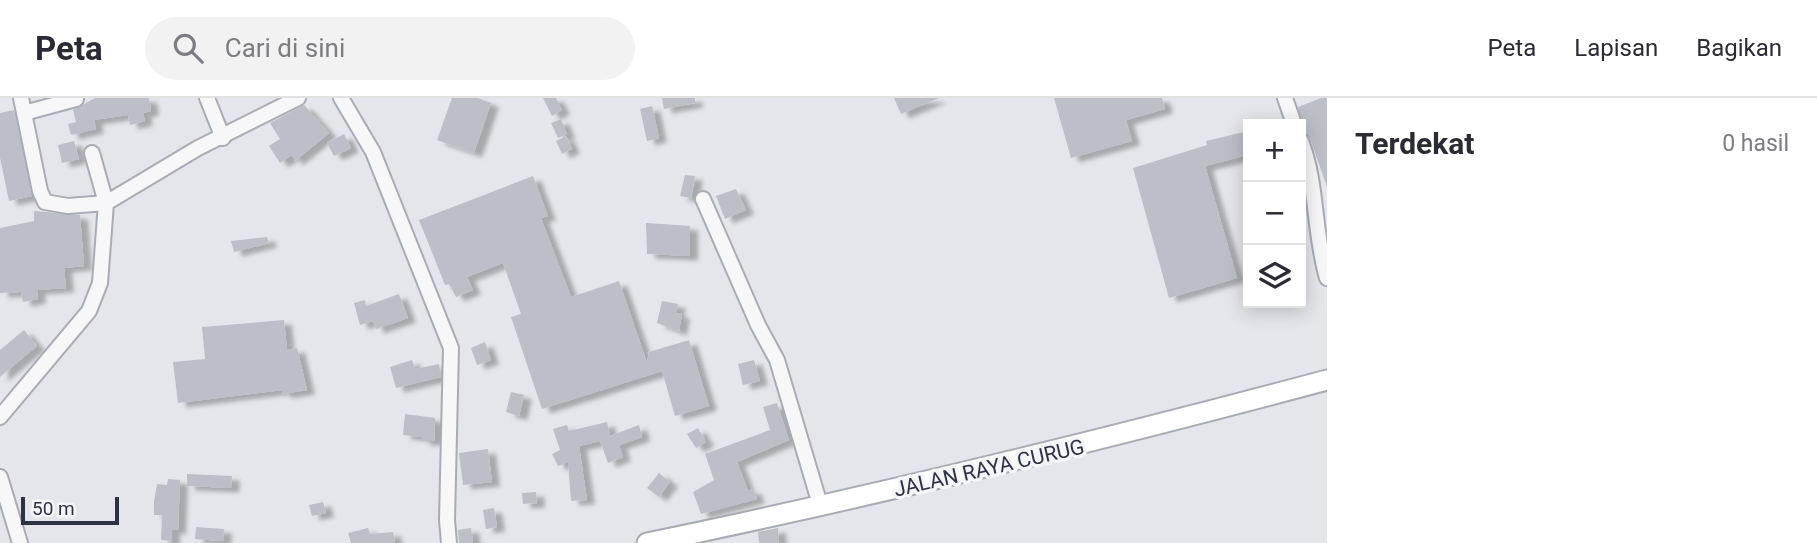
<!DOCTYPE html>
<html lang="id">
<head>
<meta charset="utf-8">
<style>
  body { margin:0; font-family:Roboto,sans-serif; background:#f2f2f3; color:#2b2b33 }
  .controls { position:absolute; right:21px; top:21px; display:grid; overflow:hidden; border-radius:0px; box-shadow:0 4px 18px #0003 }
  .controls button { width:63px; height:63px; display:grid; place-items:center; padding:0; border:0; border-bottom:2px solid #e1e1e2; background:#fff; color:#2b2b33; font:35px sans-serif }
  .scale { position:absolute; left:21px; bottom:18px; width:98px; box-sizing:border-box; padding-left:7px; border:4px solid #2d3242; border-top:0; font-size:19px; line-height:24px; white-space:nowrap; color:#2d3242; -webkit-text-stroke:5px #f4f5f8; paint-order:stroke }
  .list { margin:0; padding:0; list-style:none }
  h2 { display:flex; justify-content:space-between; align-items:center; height:91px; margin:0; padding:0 28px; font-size:30px }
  h2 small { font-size:23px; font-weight:400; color:#7c7c81 }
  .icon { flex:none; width:38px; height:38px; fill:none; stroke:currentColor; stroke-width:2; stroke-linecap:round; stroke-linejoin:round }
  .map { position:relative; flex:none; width:1327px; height:445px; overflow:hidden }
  header { display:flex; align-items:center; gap:42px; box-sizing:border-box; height:98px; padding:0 35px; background:#fff; border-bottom:2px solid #e1e1e2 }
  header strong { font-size:33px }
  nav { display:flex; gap:38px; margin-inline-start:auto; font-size:24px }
  .search { width:490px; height:63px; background:#f2f2f3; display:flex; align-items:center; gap:18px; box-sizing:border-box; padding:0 24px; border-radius:38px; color:#7c7c81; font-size:26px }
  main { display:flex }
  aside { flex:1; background:#fff }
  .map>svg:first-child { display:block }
  .building { fill:#bcbfc7; filter:url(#shadow) }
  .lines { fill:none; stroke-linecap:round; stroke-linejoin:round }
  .street-casing { stroke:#a9acb5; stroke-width:18 }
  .secondary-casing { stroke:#a9acb5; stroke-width:23 }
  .street { stroke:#f7f7f9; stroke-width:14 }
  .secondary { stroke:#fff; stroke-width:19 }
  .labels { text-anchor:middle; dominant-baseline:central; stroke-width:7; stroke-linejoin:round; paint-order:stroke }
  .street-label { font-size:21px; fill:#2d3242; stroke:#f4f5f8 }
</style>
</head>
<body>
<header>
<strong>Peta</strong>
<div class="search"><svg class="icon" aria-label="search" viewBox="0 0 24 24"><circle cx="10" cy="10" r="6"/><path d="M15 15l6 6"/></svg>Cari di sini</div>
<nav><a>Peta</a><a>Lapisan</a><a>Bagikan</a></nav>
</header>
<main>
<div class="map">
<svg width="1327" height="445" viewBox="0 0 1327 445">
  <defs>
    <filter id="shadow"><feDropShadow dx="8" dy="4.5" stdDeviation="2" flood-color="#0004"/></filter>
  </defs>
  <rect width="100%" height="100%" fill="#e4e6eb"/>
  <!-- building -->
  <g class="building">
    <path d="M95,0H149L151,13L143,15L145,23L130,27L128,17L94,22L96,31L71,37L68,26L76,24L73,12Z"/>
    <path d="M452,0H478L491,5L474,55L437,42Z"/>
    <path d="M543,0H556L562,12L552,18Z"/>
    <path d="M662,0H695V5L664,11Z"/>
    <path d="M894,0H939L901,16Z"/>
    <path d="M1054,0H1162L1165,11L1126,22L1132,43L1071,60Z"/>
    <path d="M1321,0H1327V89L1310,40L1302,31L1298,9Z"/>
    <path d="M304,7L329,35L295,63L292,57L280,65L269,48L280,41L270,25Z"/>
    <path d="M652,8L659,40L647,43L640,11Z"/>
    <path d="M14,12L32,98L9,103L0,60V15Z"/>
    <path d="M561,21L567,36L558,40L551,25Z"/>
    <path d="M1248,33V57L1205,68L1237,180L1169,200L1133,70L1207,47L1206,43Z"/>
    <path d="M344,36L351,50L334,58L327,45Z"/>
    <path d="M566,38L572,51L562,56L556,43Z"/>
    <path d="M74,43L79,61L62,65L58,47Z"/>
    <path d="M685,77L695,78L691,100L680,98Z"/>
    <path d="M533,78L548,118L541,120L571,199L619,183L647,265L649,254L689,242L709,308L675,318L662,273L542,311L511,219L521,216L503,165L467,179L473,192L456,199L449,186L445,187L419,122Z"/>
    <path d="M736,91L746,112L725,121L716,98Z"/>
    <path d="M34,113L80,117L84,168L64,170L66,190L37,192L38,201L23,204L21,194L0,195V130L34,123Z"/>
    <path d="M646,125L690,128V158L647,156Z"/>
    <path d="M267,139L269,145L234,154L231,143Z"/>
    <path d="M399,196L408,220L376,231L373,223L360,227L354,205L365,202L366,208Z"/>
    <path d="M662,203L678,206L676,215L682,216L679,233L657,225Z"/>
    <path d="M284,222L287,252L297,250L307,292L283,296L282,292L178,305L173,264L205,261L202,229Z"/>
    <path d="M24,232L37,248L0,279V252Z"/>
    <path d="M485,244L491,262L477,267L471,250Z"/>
    <path d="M412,262L415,271L439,266L441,279L396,290L390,269Z"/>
    <path d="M754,262L760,283L743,287L738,266Z"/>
    <path d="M511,294L524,297L519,318L506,314Z"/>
    <path d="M777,305L789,342L737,364L748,393L753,391L757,401L701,416L693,394L714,382L705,356L770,332L763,309Z"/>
    <path d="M405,316L435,320V343H422V339L403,337Z"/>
    <path d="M607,324L610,338L639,327L642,339L619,347L623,359L608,365L600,343L579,348L587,402L571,403L568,364L558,368L552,356L560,352L553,331L567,327L569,333Z"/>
    <path d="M698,330L706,344L696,350L687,336Z"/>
    <path d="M488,351L492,384L463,387L459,355Z"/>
    <path d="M659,375L670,384L659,399L647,390Z"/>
    <path d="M187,376L232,378L231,390L187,388Z"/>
    <path d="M168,381L180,382L178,432L172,431V443L161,442L162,417H154V403L157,386L167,387Z"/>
    <path d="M536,394L537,405L523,406L522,395Z"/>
    <path d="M323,404L326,415L312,418L309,407Z"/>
    <path d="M494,410L497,429L486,431L483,412Z"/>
    <path d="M196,429L224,431L223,443L195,441Z"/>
    <path d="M368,430L370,436L393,434L395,445H351L348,435Z"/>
    <path d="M471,430L473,445H459L458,432Z"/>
    <path d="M778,430L779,445H759L758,434Z"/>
  </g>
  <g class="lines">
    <defs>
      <g id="street">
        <path d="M21,0L40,93L45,104L68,108L106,105L92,55"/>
        <path d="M207,0L223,40"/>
        <path d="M341,0L373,54L451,250L447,422L449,445"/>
        <path d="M1285,0L1294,26"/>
        <path d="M24,15L76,1"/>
        <path d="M1301,43C1318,88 1313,132 1327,180"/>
        <path d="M703,101L758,227L777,262L821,410"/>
        <path d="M0,319L89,213L100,185L106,105L198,50L298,0"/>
        <path d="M0,379L20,445"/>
      </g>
      <path id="secondary" d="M647,445C876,398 1102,342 1327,282"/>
    </defs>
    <!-- street casing -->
    <use href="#street" class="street-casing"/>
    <!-- secondary casing -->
    <use href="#secondary" class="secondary-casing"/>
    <!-- street -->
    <use href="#street" class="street"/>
    <!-- secondary -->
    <use href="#secondary" class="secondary"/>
  </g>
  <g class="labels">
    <!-- street labels -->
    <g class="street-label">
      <text transform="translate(989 370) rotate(-13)">JALAN RAYA CURUG</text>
    </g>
  </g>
</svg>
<div class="controls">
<button>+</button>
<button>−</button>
<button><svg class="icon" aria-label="layers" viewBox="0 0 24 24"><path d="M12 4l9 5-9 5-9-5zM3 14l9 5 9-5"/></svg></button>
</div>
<div class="scale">50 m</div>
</div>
<aside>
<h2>Terdekat<small>0 hasil</small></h2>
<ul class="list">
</ul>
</aside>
</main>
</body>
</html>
